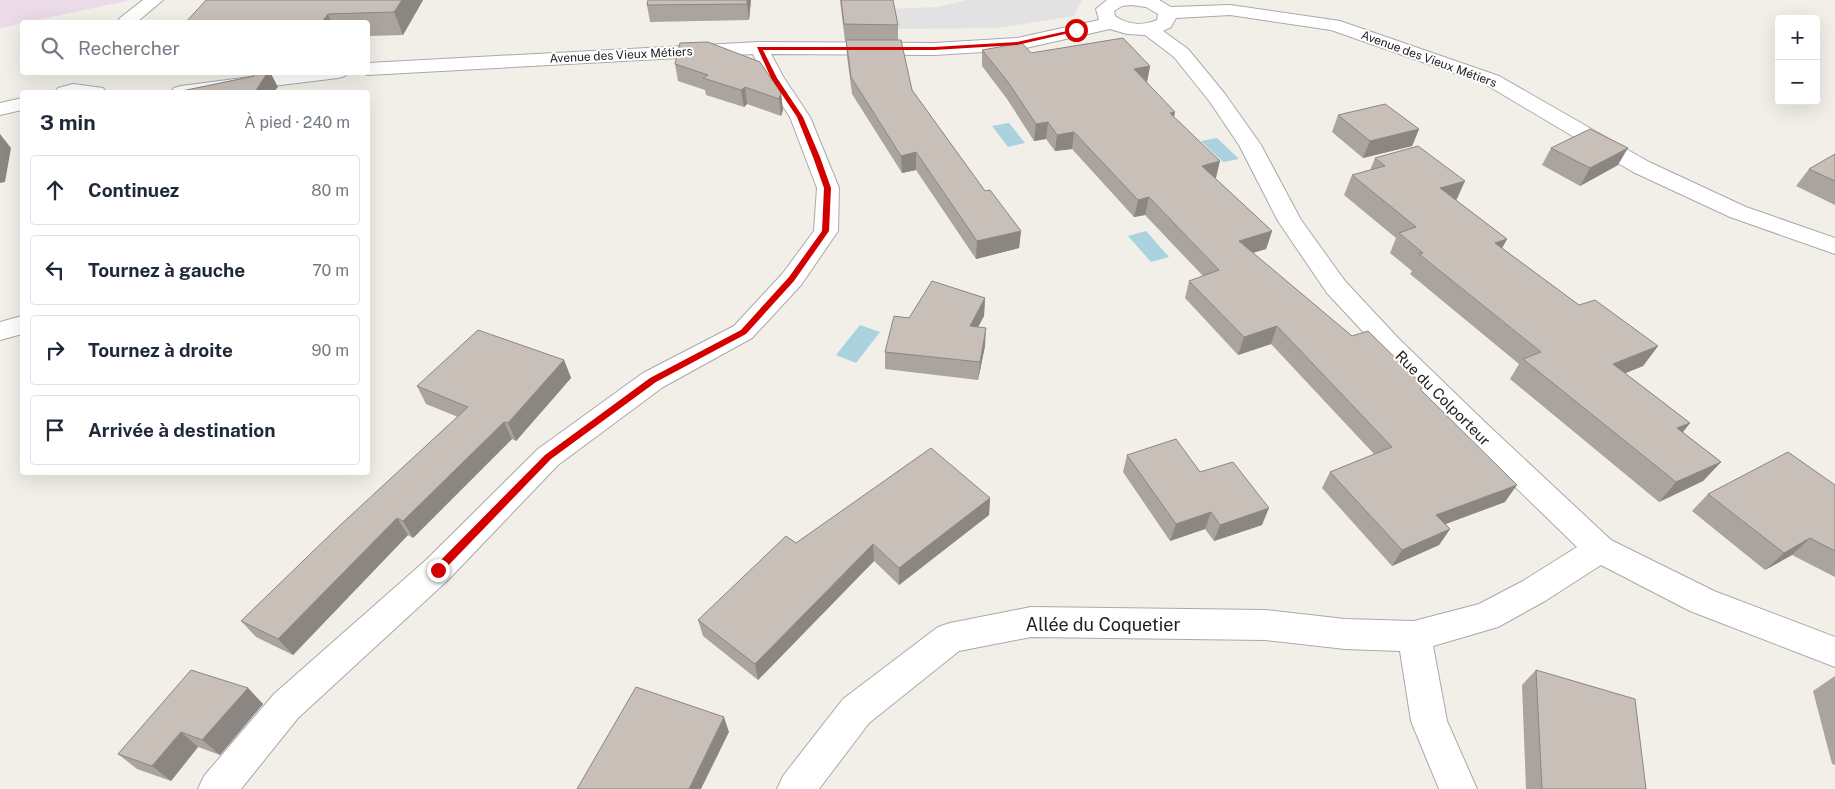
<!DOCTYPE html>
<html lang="fr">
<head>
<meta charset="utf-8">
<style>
  body { margin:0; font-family:"Public Sans",sans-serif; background:#f6f6f7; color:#1f2937 }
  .controls { position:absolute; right:15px; top:15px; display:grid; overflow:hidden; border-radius:5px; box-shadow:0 5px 20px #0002 }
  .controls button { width:45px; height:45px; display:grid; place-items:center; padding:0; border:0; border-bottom:1px solid #e0e1e3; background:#fff; color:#1f2937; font:25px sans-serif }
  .stop { position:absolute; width:15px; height:15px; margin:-11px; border:4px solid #d40000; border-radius:50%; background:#fff }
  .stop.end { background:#d40000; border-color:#fff; box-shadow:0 1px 5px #0008 }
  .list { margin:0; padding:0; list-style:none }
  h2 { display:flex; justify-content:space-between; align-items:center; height:65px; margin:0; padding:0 20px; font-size:21px }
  h2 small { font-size:16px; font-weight:400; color:#747a83 }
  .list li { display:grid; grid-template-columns:32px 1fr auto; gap:15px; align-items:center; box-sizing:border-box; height:70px; margin:0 10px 10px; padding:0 10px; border:1px solid #e0e1e3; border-radius:5px }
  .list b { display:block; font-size:19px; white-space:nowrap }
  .list em { font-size:16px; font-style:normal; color:#747a83 }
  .icon { flex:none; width:28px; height:28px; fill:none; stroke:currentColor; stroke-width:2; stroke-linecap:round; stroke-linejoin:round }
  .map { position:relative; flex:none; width:1835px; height:789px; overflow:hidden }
  .search { position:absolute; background:#fff; box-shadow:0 5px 20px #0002; left:20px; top:20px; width:350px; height:55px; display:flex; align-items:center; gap:12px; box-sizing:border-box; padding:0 18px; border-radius:5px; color:#747a83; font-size:19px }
  .panel { position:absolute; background:#fff; box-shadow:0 5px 20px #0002; left:20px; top:90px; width:350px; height:385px; border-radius:5px }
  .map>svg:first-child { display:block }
  .industrial { fill:#ebdbe8 }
  .parking { fill:#e2e2e2 }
  .water { fill:#aad3df }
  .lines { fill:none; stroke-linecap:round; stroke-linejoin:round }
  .street-casing { stroke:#a9a9a9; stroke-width:2 }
  .street { fill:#fff; fill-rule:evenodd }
  .wall { fill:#aba49e }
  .shaded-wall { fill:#8b8681 }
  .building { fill:#c7bfb8; stroke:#8b8681 }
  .route { fill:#d40000 }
  .labels { text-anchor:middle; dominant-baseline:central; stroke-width:4; stroke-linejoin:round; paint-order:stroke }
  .far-street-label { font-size:12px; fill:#222; stroke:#fff }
  .street-label { font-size:15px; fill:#222; stroke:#fff }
  .near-street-label { font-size:18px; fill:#222; stroke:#fff }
</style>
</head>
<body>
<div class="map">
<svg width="1835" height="789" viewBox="0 0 1835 789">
  <rect width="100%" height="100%" fill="#f2efe9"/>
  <!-- industrial -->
  <path class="industrial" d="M0,0H131L0,28Z"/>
  <!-- parking -->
  <path class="parking" d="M968,0H1082L1074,16L998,28L891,29L888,9L938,7Z"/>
  <!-- water -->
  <g class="water">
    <path d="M1008,123H1009L1025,143L1008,147L992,126Z"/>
    <path d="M1217,138L1239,159L1223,162L1201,141Z"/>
    <path d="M1146,231L1169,257L1151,262L1128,236Z"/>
    <path d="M860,325L880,332L856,363L836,355Z"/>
  </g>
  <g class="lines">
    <defs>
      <g id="street">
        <path d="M143,0H163L137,22H117L120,18Z"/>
        <path d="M1107,0H1159L1171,7L1230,5L1340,21L1499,76L1649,162L1746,207L1835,238V254L1730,217L1633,172L1485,84L1331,30L1230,15L1176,18L1171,27L1163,31L1188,49L1225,94L1261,145L1301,220L1345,281L1399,339L1489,426L1611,540L1714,591L1835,637V667L1690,611L1601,565L1545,601L1498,627L1433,646L1447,721L1477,789H1439L1411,721L1400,651L1345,649L1265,640L1031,637L959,651L869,723L819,789H777L783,776L843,699L938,627L950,623L1031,607L1265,610L1345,619L1414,621L1479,604L1523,581L1577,547L1469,442L1381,351L1327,293L1278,221L1239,145L1210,102L1174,57L1145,35L1127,34L1110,29L1017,50L934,55L771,54L784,78L810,117L839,188L838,231L801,285L752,338L663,387L558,465L448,580L298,718L241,789H198L204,776L274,694L426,560L538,449L643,373L734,326L783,273L814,231L817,188L790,117L764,78L753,54L368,75L361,73L368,72V63L759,42L934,43L1017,38L1099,20L1096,9ZM1131,5L1146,7L1158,14L1157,20C1143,26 1128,25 1115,16L1114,11L1122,6Z"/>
        <path d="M288,72H347L345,76L338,78L224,92H171L174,88L181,86Z"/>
        <path d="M73,84L103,88L106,92H55L58,88Z"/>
        <path d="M22,98V110L0,115V103Z"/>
        <path d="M22,316V334L0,340V322Z"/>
      </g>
    </defs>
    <!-- street casing -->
    <use href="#street" class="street-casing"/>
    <!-- street -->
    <use href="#street" class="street"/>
  </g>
  <!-- wall -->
  <g class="wall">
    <path d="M423,0L403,35L368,36V22H186Z"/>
    <path d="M648,0H751L749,20L650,22L647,5Z"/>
    <path d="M840,0H893L898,25V40L912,90L985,191L1021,231L1019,248L976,259L916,170L902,173L852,94L847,56L846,41H845Z"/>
    <path d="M982,50L1031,53L1150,66L1147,82L1174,117L1216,178H1215L1272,231L1266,249L1253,253L1352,336L1423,392L1505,502L1446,524L1450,529L1439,545L1392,566L1322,488L1330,472L1374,454L1271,344L1238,355L1185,298L1189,281L1203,276L1145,215L1134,217L1072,149L1055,151L1046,139L1034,141L1007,99L982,66Z"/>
    <path d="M675,64L781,93L783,110L781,116L747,104L744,107L706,95L705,90L678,81Z"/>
    <path d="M1338,115L1419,129L1412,146L1363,158L1332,132Z"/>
    <path d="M1551,148L1618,165L1580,186L1542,165Z"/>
    <path d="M1835,154V205L1796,186L1809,169Z"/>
    <path d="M1375,158L1456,200L1507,239L1502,248L1579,305L1658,346L1643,366L1625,373L1690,423L1683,432L1721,462L1703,481L1659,502L1510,379L1519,364L1410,274L1412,271L1390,253L1396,238L1344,195L1352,175L1370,170Z"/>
    <path d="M985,298L984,316L978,327L985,346L978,380L885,369V352L909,318Z"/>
    <path d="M564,360L571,378L516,441L512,439L413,538L408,535L293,655L256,637L241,621L458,417L426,404L417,386Z"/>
    <path d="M1127,455L1200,472L1262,525L1214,541L1205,529L1170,541L1123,472Z"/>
    <path d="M1835,485V577L1792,555L1765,570L1692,511L1708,494Z"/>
    <path d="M990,498L989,515L899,585L874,561L758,680L703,636L698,620L796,543Z"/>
    <path d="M1536,670L1646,789H1526L1522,685Z"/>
    <path d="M1835,676V765L1832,764L1813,691Z"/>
    <path d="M248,688L263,704L220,755L198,747L171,781L137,769L118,754Z"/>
  </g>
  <!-- shaded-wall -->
  <g class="shaded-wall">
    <path d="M402,0H423L403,35L394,12Z"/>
    <path d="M747,0H751L749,20L747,4Z"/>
    <path d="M328,14L331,22H322Z"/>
    <path d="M1150,66L1147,82L1134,69Z"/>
    <path d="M260,72H270L278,87L274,92H255Z"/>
    <path d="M745,87L747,104L744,107L741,90Z"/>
    <path d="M781,93L783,110L781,116L779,99Z"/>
    <path d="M1175,112L1172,128L1170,113Z"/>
    <path d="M1048,122L1046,139L1034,141L1036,124Z"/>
    <path d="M1419,129L1412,146L1363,158L1370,141Z"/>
    <path d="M1074,132L1072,149L1055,151L1057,135Z"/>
    <path d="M0,134L11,148L5,182L0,183Z"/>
    <path d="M1628,148L1618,165L1580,186L1590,168Z"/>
    <path d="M916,152V170L902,173L901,156Z"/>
    <path d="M1220,161L1216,178L1198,183L1202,166Z"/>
    <path d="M1465,181L1456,201L1440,188Z"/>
    <path d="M1149,197L1145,215L1134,217L1138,200Z"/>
    <path d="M1021,231L1019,248L976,259L977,241Z"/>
    <path d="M1272,231L1266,249L1234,258L1239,241Z"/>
    <path d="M1507,239L1496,259L1495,243Z"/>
    <path d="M985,298L984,316L969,344L970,326Z"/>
    <path d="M1277,326L1271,344L1238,355L1244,337Z"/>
    <path d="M986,328L985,346L978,380L980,362Z"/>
    <path d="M1658,346L1643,366L1599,384L1613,364Z"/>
    <path d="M564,360L571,378L516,441L508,423Z"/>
    <path d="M504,422L512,439L413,538L403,521Z"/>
    <path d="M1690,423L1674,443L1677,428Z"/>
    <path d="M1721,462L1703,481L1659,502L1676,482Z"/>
    <path d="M1517,485L1505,502L1426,531L1436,515Z"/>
    <path d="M990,498L989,515L899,585V568Z"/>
    <path d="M1269,508L1262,525L1214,541L1220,525Z"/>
    <path d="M1211,512L1205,529L1170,541L1176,524Z"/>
    <path d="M397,518L408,535L293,655L278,639Z"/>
    <path d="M1450,529L1439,545L1392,566L1402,550Z"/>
    <path d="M1810,538L1792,555L1765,570L1784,553Z"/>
    <path d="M873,544L874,561L758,680L755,664Z"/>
    <path d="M248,688L263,704L220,755L202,740Z"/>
    <path d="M724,717L729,732L701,789H689Z"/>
    <path d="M181,732L198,747L171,781L152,766Z"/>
  </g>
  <!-- building -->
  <g class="building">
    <path d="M206,0H402L394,12L328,14L322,22H186Z"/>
    <path d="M648,0H747V4L647,5Z"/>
    <path d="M841,0H893L898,25L844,24Z"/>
    <path d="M1123,38L1150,66L1134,69L1175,112L1170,113L1220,161L1202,166L1272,231L1239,241L1352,336L1368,331L1425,387L1420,389L1517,485L1436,515L1450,529L1402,550L1330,472L1392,447L1277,326L1244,337L1189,281L1219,270L1149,197L1138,200L1074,132L1057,135L1048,122L1036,124L1008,82L982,50L1022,43L1031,53Z"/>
    <path d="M846,40H901L912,90L985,191L990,190L1021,231L977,241L916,152L901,156L851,77Z"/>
    <path d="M708,42L760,62L781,93L779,99L745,87L741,90L703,78L708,75L675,64L680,43Z"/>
    <path d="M254,72H268L255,92H177L254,76Z"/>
    <path d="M1385,104L1419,129L1370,141L1338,115Z"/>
    <path d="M1590,129L1628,148L1590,168L1551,148Z"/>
    <path d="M1418,146L1465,181L1440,188L1507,239L1495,243L1579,305L1595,300L1658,346L1613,364L1690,423L1677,428L1721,462L1676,482L1523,359L1541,352L1419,254L1423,253L1399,233L1416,227L1352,175L1385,166L1375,158Z"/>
    <path d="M1835,154V181L1809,169Z"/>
    <path d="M932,281L985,298L970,326L986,328L980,362L885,352L894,316L909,318Z"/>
    <path d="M478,330L564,360L508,423L504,422L403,521L397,518L278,639L241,621L335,530L468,407L417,386Z"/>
    <path d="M1176,439L1200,472L1233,462L1269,508L1220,525L1211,512L1176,524L1127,455Z"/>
    <path d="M931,448L990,498L899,568L873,544L755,664L698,620L786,536L796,543Z"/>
    <path d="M1788,452L1835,485V551L1810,538L1784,553L1708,494Z"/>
    <path d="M191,670L248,688L202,740L181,732L152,766L118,754Z"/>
    <path d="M1536,670L1635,699L1646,789H1542Z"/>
    <path d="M636,687L724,717L689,789H577Z"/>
  </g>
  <!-- route -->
  <path class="route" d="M1076,29L1078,31L1017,45L934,50H763L777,78L803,117L820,157L831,188L829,231L794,281L746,334L656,382L551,459L441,573H434V567L545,455L650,378L741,330L789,277L822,231L824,188L813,157L797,117L771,78L757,47H934L1017,42Z"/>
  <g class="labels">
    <!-- far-street labels -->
    <g class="far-street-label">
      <text transform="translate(621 55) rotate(-3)">Avenue des Vieux Métiers</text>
      <text transform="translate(1429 59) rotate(20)">Avenue des Vieux Métiers</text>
    </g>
    <!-- street labels -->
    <g class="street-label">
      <text transform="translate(1443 398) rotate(45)">Rue du Colporteur</text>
    </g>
    <!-- near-street labels -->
    <g class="near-street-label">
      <text x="1103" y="624">Allée du Coquetier</text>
    </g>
  </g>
</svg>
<div class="controls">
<button>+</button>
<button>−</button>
</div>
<div class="stop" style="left:1076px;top:30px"></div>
<div class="stop end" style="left:438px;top:570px"></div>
<div class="search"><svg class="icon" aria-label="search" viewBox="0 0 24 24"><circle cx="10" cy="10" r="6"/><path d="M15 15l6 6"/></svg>Rechercher</div>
<section class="panel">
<h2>3 min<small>À pied · 240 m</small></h2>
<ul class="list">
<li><svg class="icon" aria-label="ahead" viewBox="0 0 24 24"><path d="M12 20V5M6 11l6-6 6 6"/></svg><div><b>Continuez</b></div><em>80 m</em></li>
<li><svg class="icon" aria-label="left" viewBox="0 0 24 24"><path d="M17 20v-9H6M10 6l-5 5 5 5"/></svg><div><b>Tournez à gauche</b></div><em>70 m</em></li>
<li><svg class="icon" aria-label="right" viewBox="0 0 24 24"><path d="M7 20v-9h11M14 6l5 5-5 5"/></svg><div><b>Tournez à droite</b></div><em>90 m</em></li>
<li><svg class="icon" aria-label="arrive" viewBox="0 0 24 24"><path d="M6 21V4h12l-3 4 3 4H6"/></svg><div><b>Arrivée à destination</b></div></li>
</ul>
</section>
</div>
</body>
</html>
